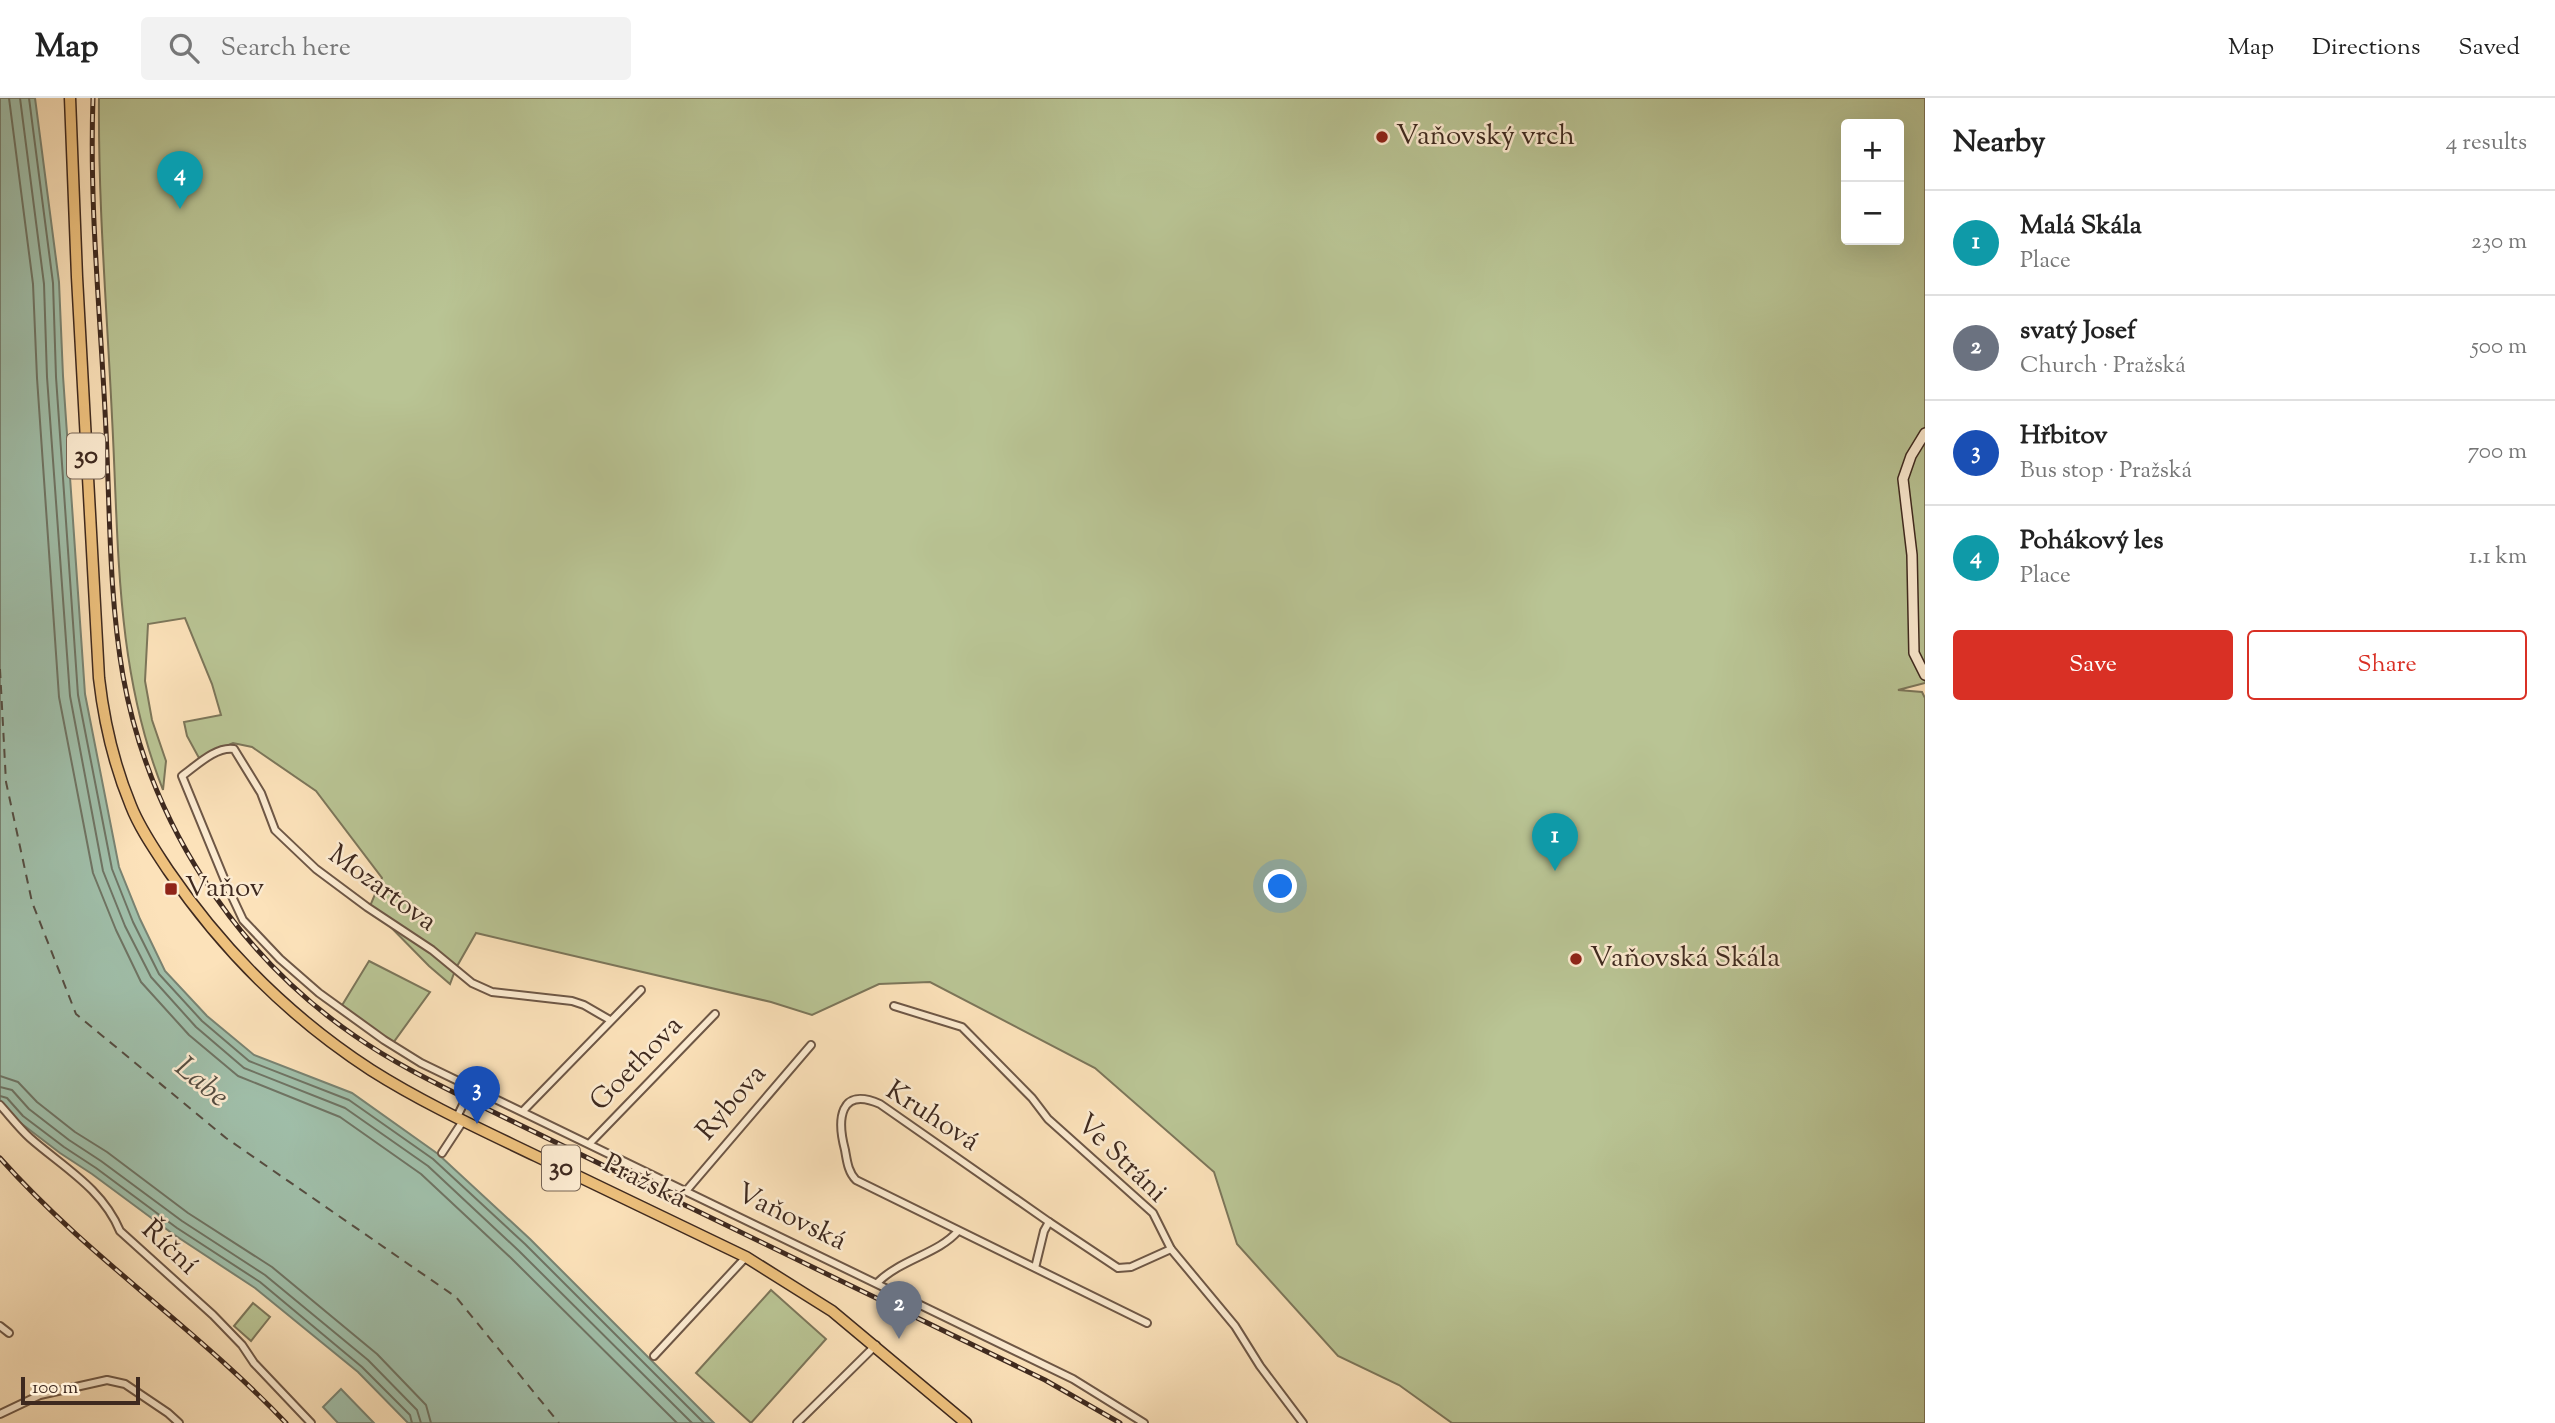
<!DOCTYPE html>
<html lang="en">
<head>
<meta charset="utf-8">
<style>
  body { margin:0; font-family:"Sorts Mill Goudy",serif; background:#f2f2f2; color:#222 }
  .controls { position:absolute; right:21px; top:21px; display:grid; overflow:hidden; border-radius:7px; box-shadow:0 7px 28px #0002 }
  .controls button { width:63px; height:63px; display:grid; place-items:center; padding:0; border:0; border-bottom:2px solid #e0e0e0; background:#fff; color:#222; font:35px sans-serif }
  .scale { position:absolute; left:21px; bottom:18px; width:119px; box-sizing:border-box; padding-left:7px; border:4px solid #3e291f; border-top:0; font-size:19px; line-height:24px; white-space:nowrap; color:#3e291f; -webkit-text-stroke:5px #fdecd2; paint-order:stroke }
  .you { position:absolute; left:1281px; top:789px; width:24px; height:24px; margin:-18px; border:5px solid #fff; border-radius:50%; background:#1a73e8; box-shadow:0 0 0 10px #1a73e833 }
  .badge { display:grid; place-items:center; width:46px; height:46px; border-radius:50%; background:#d93025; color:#fff; font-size:23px; font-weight:700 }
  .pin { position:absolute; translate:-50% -58px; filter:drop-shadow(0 2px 4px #0008) }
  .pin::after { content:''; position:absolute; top:37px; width:24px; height:21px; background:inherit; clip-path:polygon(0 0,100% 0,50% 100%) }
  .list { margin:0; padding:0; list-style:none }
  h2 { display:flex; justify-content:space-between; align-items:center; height:91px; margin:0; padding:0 28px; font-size:30px }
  h2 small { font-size:23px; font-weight:400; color:#767676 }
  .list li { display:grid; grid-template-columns:46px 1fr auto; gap:21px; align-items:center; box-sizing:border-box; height:105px; padding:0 28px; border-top:2px solid #e0e0e0 }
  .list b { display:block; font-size:26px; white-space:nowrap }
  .list p { margin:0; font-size:23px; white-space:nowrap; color:#767676 }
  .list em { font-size:23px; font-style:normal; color:#767676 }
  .actions { display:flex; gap:14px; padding:21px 28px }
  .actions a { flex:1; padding:16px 0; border:2px solid #d93025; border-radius:7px; text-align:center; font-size:24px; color:#d93025 }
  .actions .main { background:#d93025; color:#fff }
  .icon { flex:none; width:38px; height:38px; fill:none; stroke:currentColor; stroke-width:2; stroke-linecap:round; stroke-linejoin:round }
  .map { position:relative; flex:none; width:1925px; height:1325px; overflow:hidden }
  header { display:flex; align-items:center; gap:42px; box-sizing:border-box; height:98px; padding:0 35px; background:#fff; border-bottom:2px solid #e0e0e0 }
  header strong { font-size:33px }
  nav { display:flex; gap:38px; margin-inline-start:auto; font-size:24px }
  .search { width:490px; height:63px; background:#f2f2f2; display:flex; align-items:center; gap:18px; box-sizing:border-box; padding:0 24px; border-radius:7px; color:#767676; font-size:26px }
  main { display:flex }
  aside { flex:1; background:#fff }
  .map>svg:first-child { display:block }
  .green { fill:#b9c494; stroke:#7c765a; stroke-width:2; fill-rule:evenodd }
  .water { fill:#a0bfaa; stroke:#798372; stroke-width:2 }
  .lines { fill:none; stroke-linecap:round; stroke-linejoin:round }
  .shore { stroke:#6f7464; stroke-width:2 }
  .ferry { stroke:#564e42; stroke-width:2; stroke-dasharray:9 7; stroke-linecap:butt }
  .street-casing { stroke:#6e5746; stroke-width:10 }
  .secondary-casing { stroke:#3e291f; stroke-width:12 }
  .primary-casing { stroke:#3e291f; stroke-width:13 }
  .street { stroke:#fdecd2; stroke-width:6 }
  .secondary { stroke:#fdecd2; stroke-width:9 }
  .primary { stroke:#eec17d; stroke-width:10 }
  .rail-casing { stroke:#3e291f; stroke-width:5 }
  .rail { stroke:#fdecd2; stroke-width:2.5; stroke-dasharray:8; stroke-linecap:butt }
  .poi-dot { fill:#8f2418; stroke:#fdecd2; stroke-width:2.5 }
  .labels { text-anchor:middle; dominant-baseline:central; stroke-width:5; stroke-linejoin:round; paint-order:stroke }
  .shield { fill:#fdecd2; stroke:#776455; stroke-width:2 }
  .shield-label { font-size:26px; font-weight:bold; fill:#3e291f }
  .poi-label { font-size:28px; fill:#3e291f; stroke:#fdecd2; text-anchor:start }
  .street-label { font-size:28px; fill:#3e291f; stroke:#fdecd2 }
  .water-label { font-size:30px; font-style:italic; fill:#564e42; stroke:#fdecd2 }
</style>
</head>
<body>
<header>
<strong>Map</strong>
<div class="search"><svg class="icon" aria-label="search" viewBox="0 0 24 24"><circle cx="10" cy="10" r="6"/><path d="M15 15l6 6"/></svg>Search here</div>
<nav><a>Map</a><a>Directions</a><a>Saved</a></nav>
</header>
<main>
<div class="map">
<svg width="1925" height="1325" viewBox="0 0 1925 1325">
  <rect width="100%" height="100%" fill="#fce2ba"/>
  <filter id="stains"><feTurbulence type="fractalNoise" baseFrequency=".00286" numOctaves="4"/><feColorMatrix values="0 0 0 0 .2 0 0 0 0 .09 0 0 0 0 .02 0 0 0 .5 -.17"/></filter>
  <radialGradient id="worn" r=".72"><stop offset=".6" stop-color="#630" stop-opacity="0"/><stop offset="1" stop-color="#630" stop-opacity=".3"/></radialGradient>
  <!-- green -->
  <g class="green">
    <path d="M99,0H1925V585L1898,592L1922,594L1925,600V1325H1452L1399,1287L1338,1258L1237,1146L1214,1074L1095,970L930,884L879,886L812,917L771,904L476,835L456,870L450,886L429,868L370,808L382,780L316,693L252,649L233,645L199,660L187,638L184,624L221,617L212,586L185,520L148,526L145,583L152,622L166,663L163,692C115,570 119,448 112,319C107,213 98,106 99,0ZM1846,26H1899V142H1846Z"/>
    <path d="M369,863L430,894L393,945L341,909Z"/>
    <path d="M771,1192L826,1241L751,1325L696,1275Z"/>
    <path d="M253,1205L270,1219L251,1243L234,1228Z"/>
  </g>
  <!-- water -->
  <g class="water">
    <path d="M0,0H35L59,184L63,278L85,596L119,769L140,821L165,873L207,918L254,957L352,995L438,1056L530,1141L714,1325H408L358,1274L255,1190L173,1136L92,1076L60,1055L18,1023L0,1002Z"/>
    <path d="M341,1291L374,1325H338L323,1309Z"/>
  </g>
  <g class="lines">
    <!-- shore -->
    <g class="shore">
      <path d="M9,0L33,186L37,280L59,599L93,775L116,832L141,884L189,937L238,978L340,1019L421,1076L511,1160L677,1325"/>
      <path d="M20,0L44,186L47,279L70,598L103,773L125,828L151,879L196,929L244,970L345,1010L428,1068L519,1153L692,1325"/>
      <path d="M29,0L53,185L56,279L78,597L112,771L133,824L159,876L202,923L249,963L349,1002L433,1061L525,1146L704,1325"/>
      <path d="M0,978L18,984L37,1004L75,1034L107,1054L188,1115L272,1169L377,1256L426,1307L431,1325"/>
      <path d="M0,989L12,992L29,1011L69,1042L101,1063L182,1123L265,1177L368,1262L417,1312L421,1325"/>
      <path d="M0,998L7,1000L23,1018L64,1049L96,1070L177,1130L260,1184L362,1269L410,1317L412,1325"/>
    </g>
    <!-- ferry -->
    <path class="ferry" d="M0,571L6,684L32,804L76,916L226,1040L456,1199L559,1325"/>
    <defs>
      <g id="street">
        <path d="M894,908L962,929L1032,1000L1048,1021L1153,1115L1171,1151L1235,1228L1260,1268L1303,1325"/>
        <path d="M610,922L584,907L572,903L492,894L472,885L432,852L367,809L316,771L275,732L261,695L234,651C216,648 196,668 182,678L228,790L243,822L280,861L319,895L384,942L421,965L1073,1281L1144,1325"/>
        <path d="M0,1007C10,1018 19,1030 30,1040C63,1069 102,1090 120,1133L213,1217L242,1247L254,1265L311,1325"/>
        <path d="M523,1013L641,892"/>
        <path d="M457,1019L472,988"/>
        <path d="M590,1045L715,916"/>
        <path d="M442,1055L463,1023"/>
        <path d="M686,1093L811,947"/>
        <path d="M1049,1124L1118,1170L1131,1169L1171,1151"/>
        <path d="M1035,1170L1044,1133L1049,1124L880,1006C839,988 837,1022 845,1052C847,1063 848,1074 856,1082L1147,1225"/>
        <path d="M877,1185C901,1161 938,1156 958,1133"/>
        <path d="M0,1228L9,1235"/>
        <path d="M654,1258L746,1159"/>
        <path d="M0,1316L40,1297L107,1282L125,1286L168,1315L179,1325"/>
        <path d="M797,1325L876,1247"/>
      </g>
      <path id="secondary" d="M1925,335L1911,358L1903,381L1912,457L1914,555L1925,577"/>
      <path id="primary" d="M70,0L77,179L99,580C104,624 114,667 131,708C140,731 155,752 168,772C222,851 291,920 371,972C423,1005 480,1031 536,1058C606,1092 676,1125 746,1159L832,1213L966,1325"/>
    </defs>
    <!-- street casing -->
    <use href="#street" class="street-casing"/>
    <!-- secondary casing -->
    <use href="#secondary" class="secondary-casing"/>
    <!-- primary casing -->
    <use href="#primary" class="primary-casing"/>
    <!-- street -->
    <use href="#street" class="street"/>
    <!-- secondary -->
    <use href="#secondary" class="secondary"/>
    <!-- primary -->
    <use href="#primary" class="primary"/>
    <defs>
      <g id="rail">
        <path d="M93,0C89,111 101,222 106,333C110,414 109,498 123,578C149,722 234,855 355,938C395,966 439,987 483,1009L1045,1282L1120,1325"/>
        <path d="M0,1060C87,1158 197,1231 286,1325"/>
      </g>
    </defs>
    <!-- rail casing -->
    <use href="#rail" class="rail-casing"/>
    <!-- rail -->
    <use href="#rail" class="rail"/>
  </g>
  <!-- markers -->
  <g class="poi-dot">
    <circle cx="1382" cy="39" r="7"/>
    <rect x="164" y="784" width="14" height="14" rx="3.5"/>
    <circle cx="1576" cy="861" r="7"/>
  </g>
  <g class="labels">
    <!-- shield labels -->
    <g class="shield">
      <rect x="67" y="335.5" width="38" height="45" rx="5"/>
      <rect x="542" y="1047.5" width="38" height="45" rx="5"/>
    </g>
    <g class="shield-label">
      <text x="86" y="358">30</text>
      <text x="561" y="1070">30</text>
    </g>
    <!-- poi labels -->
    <g class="poi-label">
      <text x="1396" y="39">Vaňovský vrch</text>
      <text x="185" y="791">Vaňov</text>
      <text x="1590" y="861">Vaňovská Skála</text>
    </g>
    <!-- street labels -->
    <g class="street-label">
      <text transform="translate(382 791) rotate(36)">Mozartova</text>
      <text transform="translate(637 966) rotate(-46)">Goethova</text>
      <text transform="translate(732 1005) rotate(-49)">Rybova</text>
      <text transform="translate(932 1019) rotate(33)">Kruhová</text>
      <text transform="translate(1121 1061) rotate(44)">Ve Stráni</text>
      <text transform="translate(644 1084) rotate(26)">Pražská</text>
      <text transform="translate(791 1120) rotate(26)">Vaňovská</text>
      <text transform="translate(169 1150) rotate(43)">Říční</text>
    </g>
    <!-- water labels -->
    <g class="water-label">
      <text transform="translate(201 985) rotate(40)">Labe</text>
    </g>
  </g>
  <rect width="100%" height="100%" filter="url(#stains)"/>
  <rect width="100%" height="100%" fill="url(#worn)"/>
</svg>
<div class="controls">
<button>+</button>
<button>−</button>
</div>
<div class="scale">100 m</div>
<div class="you"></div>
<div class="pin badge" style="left:1555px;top:773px;background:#0f9aa8">1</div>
<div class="pin badge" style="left:899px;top:1241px;background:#6b7280">2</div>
<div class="pin badge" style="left:477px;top:1026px;background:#1a4fb4">3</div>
<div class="pin badge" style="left:180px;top:111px;background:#0f9aa8">4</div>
</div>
<aside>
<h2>Nearby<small>4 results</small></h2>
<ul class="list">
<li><span class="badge" style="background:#0f9aa8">1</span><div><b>Malá Skála</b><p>Place</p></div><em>230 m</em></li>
<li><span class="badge" style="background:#6b7280">2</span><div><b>svatý Josef</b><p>Church · Pražská</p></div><em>500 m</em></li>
<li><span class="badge" style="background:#1a4fb4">3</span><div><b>Hřbitov</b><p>Bus stop · Pražská</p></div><em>700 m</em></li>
<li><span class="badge" style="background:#0f9aa8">4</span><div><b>Pohákový les</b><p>Place</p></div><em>1.1 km</em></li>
</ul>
<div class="actions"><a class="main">Save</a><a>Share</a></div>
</aside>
</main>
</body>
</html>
